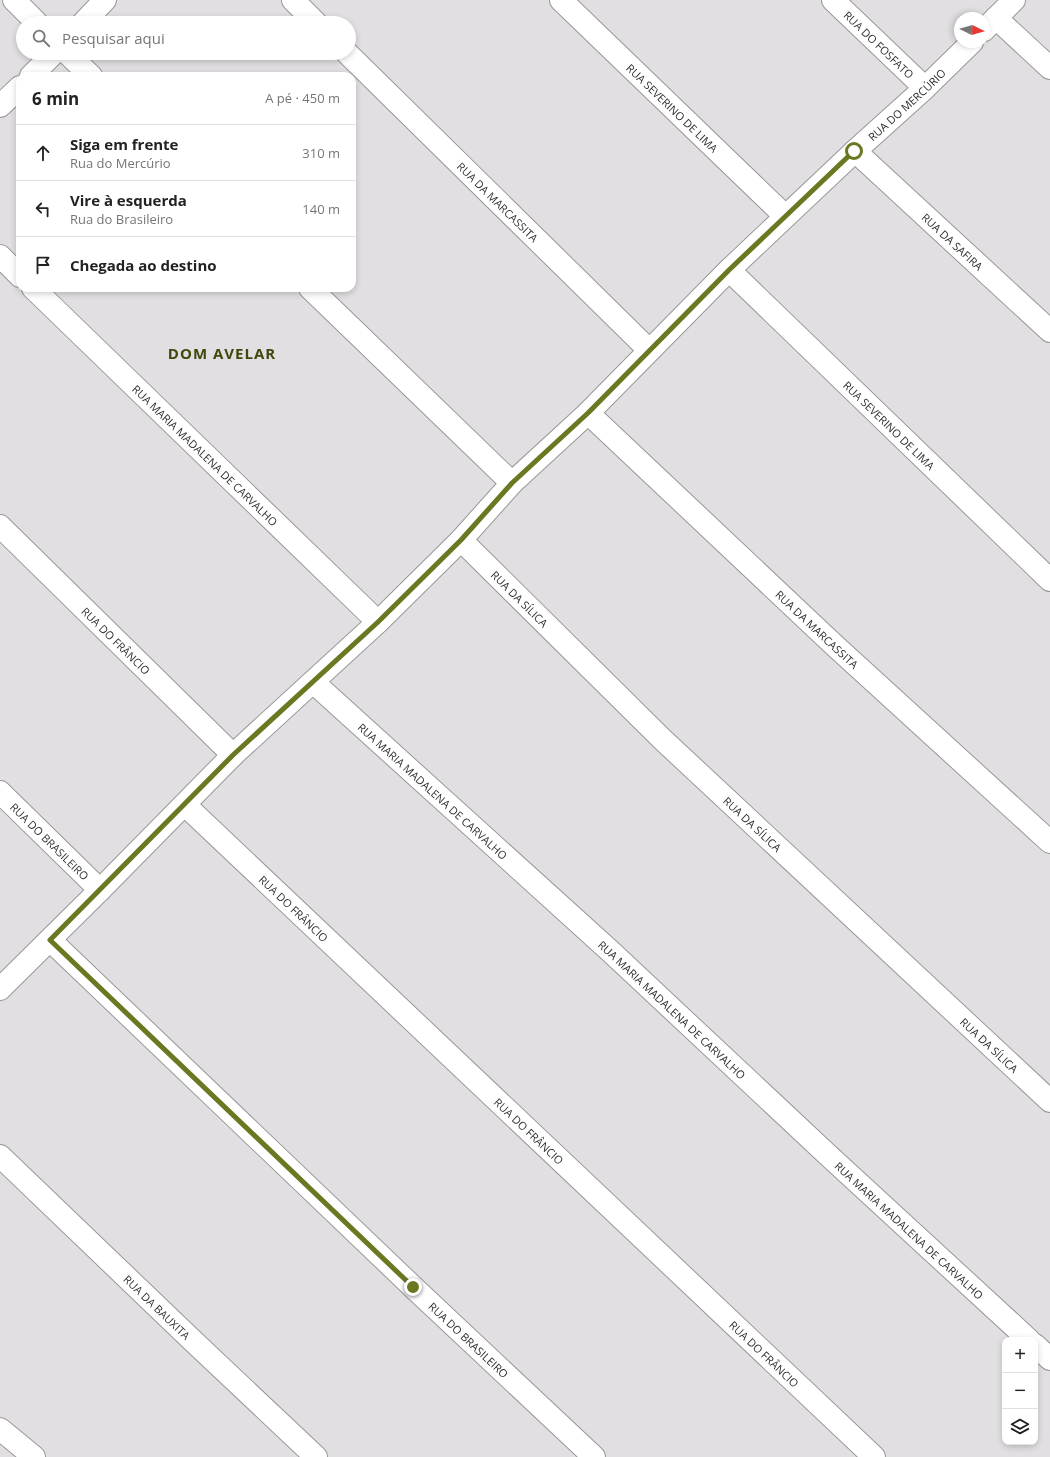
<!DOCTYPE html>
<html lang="pt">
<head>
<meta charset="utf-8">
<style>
  body { margin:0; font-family:"Open Sans",sans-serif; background:#f6f6f6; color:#222 }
  .controls { position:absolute; right:12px; bottom:12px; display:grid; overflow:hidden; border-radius:8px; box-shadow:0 2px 6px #0003 }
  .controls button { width:36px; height:36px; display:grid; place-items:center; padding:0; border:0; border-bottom:1px solid #e0e0e0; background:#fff; color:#222; font:20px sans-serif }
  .compass { position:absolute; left:954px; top:12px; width:36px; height:36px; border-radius:50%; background:#fff; box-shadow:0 2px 6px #0003; rotate:95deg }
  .stop { position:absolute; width:12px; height:12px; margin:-9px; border:3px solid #6c7722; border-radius:50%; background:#fff }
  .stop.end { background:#6c7722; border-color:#fff; box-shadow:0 1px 4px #0008 }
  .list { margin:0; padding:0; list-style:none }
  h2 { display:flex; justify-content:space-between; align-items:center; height:52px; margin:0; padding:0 16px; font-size:17px }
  h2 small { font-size:13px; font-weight:400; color:#767676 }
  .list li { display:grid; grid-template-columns:26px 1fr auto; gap:12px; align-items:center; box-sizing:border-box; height:56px; padding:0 16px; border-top:1px solid #e0e0e0 }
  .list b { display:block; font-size:15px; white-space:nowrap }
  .list p { margin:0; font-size:13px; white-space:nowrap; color:#767676 }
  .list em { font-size:13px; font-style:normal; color:#767676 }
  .icon { flex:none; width:22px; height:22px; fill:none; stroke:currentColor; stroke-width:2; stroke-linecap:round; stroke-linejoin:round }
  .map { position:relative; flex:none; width:1050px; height:1457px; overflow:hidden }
  .search { position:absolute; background:#fff; box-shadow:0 2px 6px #0003; left:16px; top:16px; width:340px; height:44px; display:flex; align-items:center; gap:10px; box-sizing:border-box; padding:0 14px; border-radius:22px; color:#767676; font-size:15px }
  .panel { position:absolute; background:#fff; box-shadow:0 2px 6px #0003; left:16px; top:72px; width:340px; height:220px; border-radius:12px }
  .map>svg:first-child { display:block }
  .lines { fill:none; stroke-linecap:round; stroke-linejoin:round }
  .minor-casing { stroke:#9a9699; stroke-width:24 }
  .minor { stroke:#fff; stroke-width:22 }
  .route { stroke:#6c7722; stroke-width:5 }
  .labels { text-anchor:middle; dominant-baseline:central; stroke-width:3.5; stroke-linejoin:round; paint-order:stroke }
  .street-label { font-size:11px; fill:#313031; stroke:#e2dfe2 }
  .district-label { font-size:15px; font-weight:bold; letter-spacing:1px; fill:#41480c; stroke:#e2dfe2 }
</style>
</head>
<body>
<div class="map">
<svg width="1050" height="1457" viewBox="0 0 1050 1457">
  <rect width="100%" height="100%" fill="#e2dfe2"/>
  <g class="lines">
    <defs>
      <g id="minor">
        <path d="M14,0L37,23"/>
        <path d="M293,0L316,23"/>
        <path id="s1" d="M561,0L785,216"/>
        <path id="s2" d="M833,0L925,88"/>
        <path d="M996,18L1050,68"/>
        <path d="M83,23L105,0"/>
        <path d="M984,30L1014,0"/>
        <path d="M67,53L91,76"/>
        <path id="s3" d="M347,53L649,350"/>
        <path d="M31,76L54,53"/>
        <path d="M0,106L20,87"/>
        <path id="s4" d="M855,151L1050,331"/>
        <path d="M0,256L20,276"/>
        <path id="s5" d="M729,270L1050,580"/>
        <path id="s6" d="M33,288L378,622"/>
        <path d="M310,288L512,483"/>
        <path id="s7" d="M588,413L833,644L1050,842"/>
        <path id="s8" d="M0,526L233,755"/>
        <path id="s9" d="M461,540L662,739L1050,1101"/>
        <path id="s10" d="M313,682L609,950L829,1156L1029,1340"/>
        <path id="s11" d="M0,792L100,890"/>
        <path id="s12" d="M185,805L874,1457"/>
        <path id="s13" d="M50,940L413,1287L594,1457"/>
        <path id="s14" d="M0,989L100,890L233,755L378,622L461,540L512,483L588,413L729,270L855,151L925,88L972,42"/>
        <path id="s15" d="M0,1156L193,1341L316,1457"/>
        <path d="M1035,1345L1050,1359"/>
        <path d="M0,1429L34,1457"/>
      </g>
    </defs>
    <!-- minor casing -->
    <use href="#minor" class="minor-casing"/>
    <!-- minor -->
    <use href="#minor" class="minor"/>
  </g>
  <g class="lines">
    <!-- route -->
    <path class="route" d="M413,1287L50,940L233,755L378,622L461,540L512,483L588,413L729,270L854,151"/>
  </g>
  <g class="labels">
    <!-- street labels -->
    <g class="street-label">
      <text stroke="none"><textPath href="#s2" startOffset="64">RUA DO FOSFATO</textPath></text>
      <text stroke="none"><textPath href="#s14" startOffset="1267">RUA DO MERCÚRIO</textPath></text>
      <text stroke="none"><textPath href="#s1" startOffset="155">RUA SEVERINO DE LIMA</textPath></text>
      <text stroke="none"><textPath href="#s3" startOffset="212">RUA DA MARCASSITA</textPath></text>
      <text stroke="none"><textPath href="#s4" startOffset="133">RUA DA SAFIRA</textPath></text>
      <text stroke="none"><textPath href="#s5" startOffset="223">RUA SEVERINO DE LIMA</textPath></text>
      <text stroke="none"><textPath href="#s6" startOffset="240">RUA MARIA MADALENA DE CARVALHO</textPath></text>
      <text stroke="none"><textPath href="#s9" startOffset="83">RUA DA SÍLICA</textPath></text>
      <text stroke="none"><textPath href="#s7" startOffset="315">RUA DA MARCASSITA</textPath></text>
      <text stroke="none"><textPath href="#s8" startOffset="163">RUA DO FRÂNCIO</textPath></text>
      <text stroke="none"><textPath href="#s10" startOffset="162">RUA MARIA MADALENA DE CARVALHO</textPath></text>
      <text stroke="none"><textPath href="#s9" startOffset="407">RUA DA SÍLICA</textPath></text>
      <text stroke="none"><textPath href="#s11" startOffset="70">RUA DO BRASILEIRO</textPath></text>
      <text stroke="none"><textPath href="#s12" startOffset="150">RUA DO FRÂNCIO</textPath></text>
      <text stroke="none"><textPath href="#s10" startOffset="486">RUA MARIA MADALENA DE CARVALHO</textPath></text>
      <text stroke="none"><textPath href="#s9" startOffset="731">RUA DA SÍLICA</textPath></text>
      <text stroke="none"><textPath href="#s12" startOffset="474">RUA DO FRÂNCIO</textPath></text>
      <text stroke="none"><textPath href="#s10" startOffset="810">RUA MARIA MADALENA DE CARVALHO</textPath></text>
      <text stroke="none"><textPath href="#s15" startOffset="218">RUA DA BAUXITA</textPath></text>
      <text stroke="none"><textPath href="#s13" startOffset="579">RUA DO BRASILEIRO</textPath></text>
      <text stroke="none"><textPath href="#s12" startOffset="798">RUA DO FRÂNCIO</textPath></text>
    </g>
    <!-- district labels -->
    <g class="district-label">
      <text x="222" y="353">DOM AVELAR</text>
    </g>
  </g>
</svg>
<div class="controls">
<button>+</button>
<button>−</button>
<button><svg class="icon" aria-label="layers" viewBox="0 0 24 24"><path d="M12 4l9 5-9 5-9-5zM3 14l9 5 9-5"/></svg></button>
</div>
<svg class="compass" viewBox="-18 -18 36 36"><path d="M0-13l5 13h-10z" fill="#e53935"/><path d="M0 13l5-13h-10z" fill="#767676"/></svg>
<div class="stop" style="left:854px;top:151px"></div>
<div class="stop end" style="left:413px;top:1287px"></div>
<div class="search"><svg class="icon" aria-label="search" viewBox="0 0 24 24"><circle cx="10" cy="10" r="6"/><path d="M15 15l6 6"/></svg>Pesquisar aqui</div>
<section class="panel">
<h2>6 min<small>A pé · 450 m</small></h2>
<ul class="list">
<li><svg class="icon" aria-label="ahead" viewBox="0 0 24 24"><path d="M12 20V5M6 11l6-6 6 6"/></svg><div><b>Siga em frente</b><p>Rua do Mercúrio</p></div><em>310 m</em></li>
<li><svg class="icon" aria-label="left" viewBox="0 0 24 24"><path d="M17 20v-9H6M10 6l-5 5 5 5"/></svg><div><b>Vire à esquerda</b><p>Rua do Brasileiro</p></div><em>140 m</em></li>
<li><svg class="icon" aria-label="arrive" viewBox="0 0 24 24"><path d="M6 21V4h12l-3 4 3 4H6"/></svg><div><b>Chegada ao destino</b></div></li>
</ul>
</section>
</div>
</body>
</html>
